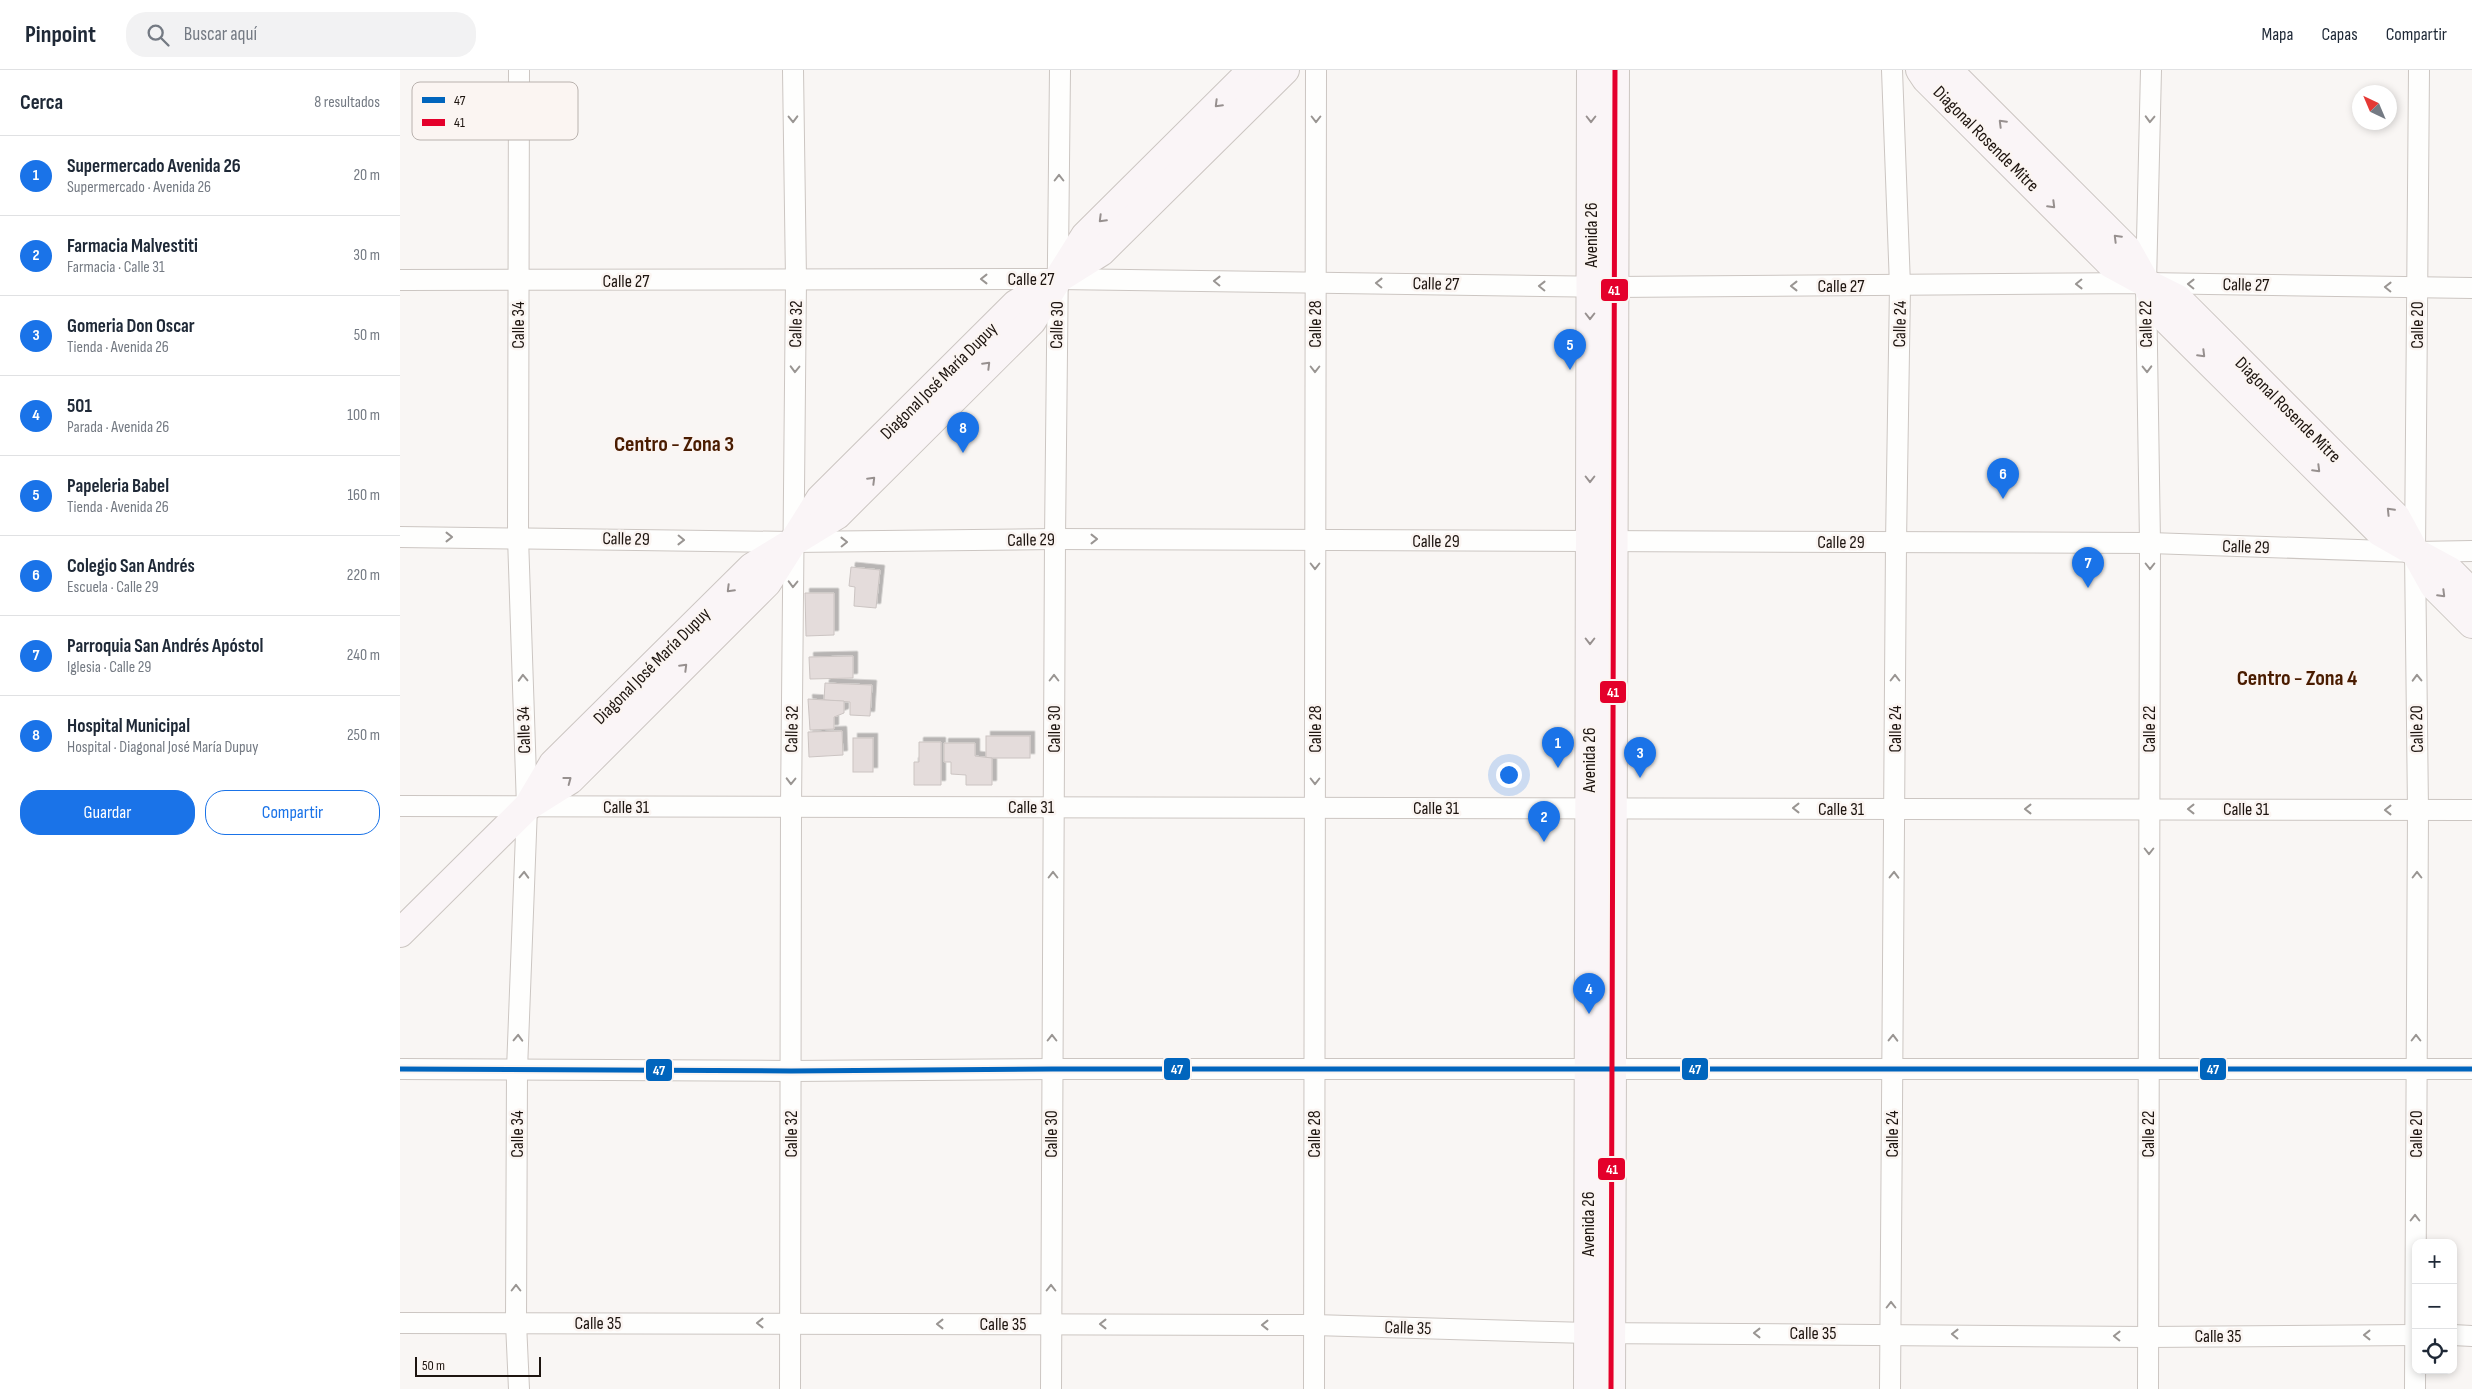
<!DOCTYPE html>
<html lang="es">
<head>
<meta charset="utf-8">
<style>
  body { margin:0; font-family:"Sofia Sans Condensed",sans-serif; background:#f2f2f3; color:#1f2937 }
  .controls { position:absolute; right:15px; bottom:15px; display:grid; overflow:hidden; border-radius:10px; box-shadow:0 2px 8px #0003 }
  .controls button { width:45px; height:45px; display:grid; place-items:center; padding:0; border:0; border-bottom:1px solid #e0e1e3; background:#fff; color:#1f2937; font:25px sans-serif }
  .compass { position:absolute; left:1952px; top:15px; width:45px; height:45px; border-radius:50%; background:#fff; box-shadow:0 2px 8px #0003; rotate:316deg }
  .scale { position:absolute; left:15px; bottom:12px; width:126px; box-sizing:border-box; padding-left:5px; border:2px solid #1e1510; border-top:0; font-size:14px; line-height:18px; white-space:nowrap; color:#1e1510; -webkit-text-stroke:4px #fbf5f2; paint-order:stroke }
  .you { position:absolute; left:1108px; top:704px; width:18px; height:18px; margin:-12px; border:4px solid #fff; border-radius:50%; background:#1a73e8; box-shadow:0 0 0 8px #1a73e833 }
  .badge { display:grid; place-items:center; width:32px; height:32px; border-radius:50%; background:#1a73e8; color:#fff; font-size:16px; font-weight:700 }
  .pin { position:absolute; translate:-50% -41px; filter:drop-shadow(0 1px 2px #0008) }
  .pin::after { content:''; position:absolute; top:26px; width:18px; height:15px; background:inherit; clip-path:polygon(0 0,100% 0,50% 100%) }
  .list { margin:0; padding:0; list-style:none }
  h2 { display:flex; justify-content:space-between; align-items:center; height:65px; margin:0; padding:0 20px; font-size:21px }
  h2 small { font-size:16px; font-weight:400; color:#747a83 }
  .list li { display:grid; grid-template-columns:32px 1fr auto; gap:15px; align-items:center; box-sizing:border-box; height:80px; padding:0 20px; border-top:1px solid #e0e1e3 }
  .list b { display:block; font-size:19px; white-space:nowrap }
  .list p { margin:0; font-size:16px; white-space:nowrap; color:#747a83 }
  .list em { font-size:16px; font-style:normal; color:#747a83 }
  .actions { display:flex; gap:10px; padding:15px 20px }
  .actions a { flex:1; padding:11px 0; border:1px solid #1a73e8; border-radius:20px; text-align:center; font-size:18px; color:#1a73e8 }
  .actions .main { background:#1a73e8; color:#fff }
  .icon { flex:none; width:28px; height:28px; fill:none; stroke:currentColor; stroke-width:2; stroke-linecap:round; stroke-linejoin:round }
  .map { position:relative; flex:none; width:2072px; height:1319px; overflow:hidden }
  header { display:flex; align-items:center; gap:30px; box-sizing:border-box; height:70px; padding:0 25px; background:#fff; border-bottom:1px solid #e0e1e3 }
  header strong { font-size:24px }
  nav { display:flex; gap:28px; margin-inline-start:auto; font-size:18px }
  .search { width:350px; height:45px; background:#f2f2f3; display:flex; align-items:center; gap:12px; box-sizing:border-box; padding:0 18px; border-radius:20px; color:#747a83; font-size:19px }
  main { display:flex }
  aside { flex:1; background:#fff }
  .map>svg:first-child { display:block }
  .building { fill:#e4dcdb; stroke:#cbc4c2; filter:url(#shadow) }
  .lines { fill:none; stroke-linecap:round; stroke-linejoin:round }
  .minor-casing { stroke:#ccc6c2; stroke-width:22 }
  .secondary-casing { stroke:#ccc6c2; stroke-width:30 }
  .minor { stroke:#fefefd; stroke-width:20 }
  .secondary { stroke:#faf5f7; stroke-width:28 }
  .bus-1-casing { stroke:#fbf5f2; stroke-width:9 }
  .bus-2-casing { stroke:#fbf5f2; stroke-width:9 }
  .bus-1 { stroke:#0065bd; stroke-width:5 }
  .bus-2 { stroke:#e4002b; stroke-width:5 }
  .oneway { stroke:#97908f }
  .oneway2 { stroke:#999592 }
  .labels { text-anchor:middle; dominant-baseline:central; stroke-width:5; stroke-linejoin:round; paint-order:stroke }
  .street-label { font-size:18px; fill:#1e1510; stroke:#fbf5f2 }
  .district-label { font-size:22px; font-weight:bold; fill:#4a1c00; stroke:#fbf5f2 }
  .key { fill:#fbf5f2; stroke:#b9b2ae; stroke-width:1 }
  .key-label { font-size:14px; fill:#1e1510 }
  .line-badge { stroke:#fbf5f2; stroke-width:2 }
  .badge-label { font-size:14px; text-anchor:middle; font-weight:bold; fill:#fff }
</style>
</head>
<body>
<header>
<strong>Pinpoint</strong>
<div class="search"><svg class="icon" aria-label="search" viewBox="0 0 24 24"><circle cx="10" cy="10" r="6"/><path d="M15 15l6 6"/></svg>Buscar aquí</div>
<nav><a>Mapa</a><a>Capas</a><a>Compartir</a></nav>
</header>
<main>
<aside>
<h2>Cerca<small>8 resultados</small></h2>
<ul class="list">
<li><span class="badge">1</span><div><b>Supermercado Avenida 26</b><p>Supermercado · Avenida 26</p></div><em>20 m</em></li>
<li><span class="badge">2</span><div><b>Farmacia Malvestiti</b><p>Farmacia · Calle 31</p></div><em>30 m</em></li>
<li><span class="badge">3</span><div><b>Gomeria Don Oscar</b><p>Tienda · Avenida 26</p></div><em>50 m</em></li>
<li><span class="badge">4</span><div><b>501</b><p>Parada · Avenida 26</p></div><em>100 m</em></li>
<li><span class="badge">5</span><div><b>Papeleria Babel</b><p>Tienda · Avenida 26</p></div><em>160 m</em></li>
<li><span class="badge">6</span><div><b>Colegio San Andrés</b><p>Escuela · Calle 29</p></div><em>220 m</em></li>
<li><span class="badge">7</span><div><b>Parroquia San Andrés Apóstol</b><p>Iglesia · Calle 29</p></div><em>240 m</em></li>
<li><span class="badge">8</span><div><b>Hospital Municipal</b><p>Hospital · Diagonal José María Dupuy</p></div><em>250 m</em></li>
</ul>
<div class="actions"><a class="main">Guardar</a><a>Compartir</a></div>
</aside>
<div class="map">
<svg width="2072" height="1319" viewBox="0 0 2072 1319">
  <defs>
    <filter id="shadow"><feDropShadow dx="4.5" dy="-4.5" stdDeviation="0" flood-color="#0004"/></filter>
  </defs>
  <rect width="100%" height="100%" fill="#f9f6f4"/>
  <!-- building -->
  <g class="building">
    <path d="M451,497L480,500L476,538L454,536L455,517L449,516Z"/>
    <path d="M405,523H434V565L406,566Z"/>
    <path d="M453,586V608L410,609L409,587Z"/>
    <path d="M425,613L472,615L470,646L450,645V632L424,630Z"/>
    <path d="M408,629L444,631V643L434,647V659L410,660Z"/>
    <path d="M442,661L443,685L409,687L408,662Z"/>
    <rect x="586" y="666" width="44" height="22"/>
    <rect x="453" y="668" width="20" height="34"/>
    <path d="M519,672H541V715H514V692H519Z"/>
    <path d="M544,673H575V686L592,688V715H566V705L551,704V692H544Z"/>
  </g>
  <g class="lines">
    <defs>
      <g id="minor">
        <path d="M0,210L658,209L1214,217L1746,213L2072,218"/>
        <path d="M0,467L393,472L655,469L1750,473L2015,482L2072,481"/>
        <path d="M0,736L2072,740"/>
        <path d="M0,999L391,1001L652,999H2072"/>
        <path d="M0,1253L914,1255L1188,1263L1748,1267L2016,1265"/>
        <path d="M2053,1265L2072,1266"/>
        <path d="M119,1319L116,1253L117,1000L127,737L118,467L119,0"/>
        <path d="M390,1319L391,737L396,210L393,0"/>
        <path d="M651,1319L655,469L660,0"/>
        <path d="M914,1319L916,0"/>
        <path d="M1490,1319L1496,473L1500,216L1492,0"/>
        <path d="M1748,1319L1750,473L1746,213L1751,0"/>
        <path d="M2015,1319L2018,740L2015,482L2019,0"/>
      </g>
      <g id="secondary">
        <path d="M1520,0L1526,9L1711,194L1746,213L1762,245L1980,462L2015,482L2034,516L2072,554"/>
        <path d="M1548,0L1727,179L1746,213L1778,229L1996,447L2015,482L2050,501L2072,523"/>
        <path d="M131,731L153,694L352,497L393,472L420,429L616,234L658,209L685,166L852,0"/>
        <path d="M0,863L127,737L170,710L367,513L393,472L437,445L632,251L658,209L701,182L885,0"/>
        <path d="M1188,1319L1191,0"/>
        <path d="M1211,1319L1215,0"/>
      </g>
    </defs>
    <!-- minor casing -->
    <use href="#minor" class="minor-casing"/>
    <!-- secondary casing -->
    <use href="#secondary" class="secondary-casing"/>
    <!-- minor -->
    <use href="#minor" class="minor"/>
    <!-- secondary -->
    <use href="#secondary" class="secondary"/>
    <defs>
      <path id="bus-1" d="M0,999L391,1001L652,999H2072"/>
      <path id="bus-2" d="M1211,1319L1215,0"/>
    </defs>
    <!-- bus-1 casing -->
    <use href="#bus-1" class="bus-1-casing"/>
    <!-- bus-2 casing -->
    <use href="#bus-2" class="bus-2-casing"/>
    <!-- bus-1 -->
    <use href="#bus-1" class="bus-1"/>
    <!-- bus-2 -->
    <use href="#bus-2" class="bus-2"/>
  </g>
  <!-- one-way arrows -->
  <defs><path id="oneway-chevron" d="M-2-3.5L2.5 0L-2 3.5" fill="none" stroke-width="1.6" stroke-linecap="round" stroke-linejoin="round" transform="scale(1.25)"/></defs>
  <g class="oneway">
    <use href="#oneway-chevron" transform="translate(818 34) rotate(135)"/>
    <use href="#oneway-chevron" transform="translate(1191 49) rotate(90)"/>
    <use href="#oneway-chevron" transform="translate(1602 53) rotate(-135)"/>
    <use href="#oneway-chevron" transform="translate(1652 135) rotate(45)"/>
    <use href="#oneway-chevron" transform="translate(702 149) rotate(135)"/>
    <use href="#oneway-chevron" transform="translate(1717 168) rotate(-135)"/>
    <use href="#oneway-chevron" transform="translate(1190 246) rotate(90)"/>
    <use href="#oneway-chevron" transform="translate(1802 284) rotate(45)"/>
    <use href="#oneway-chevron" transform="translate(587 295) rotate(-45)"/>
    <use href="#oneway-chevron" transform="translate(1917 399) rotate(45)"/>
    <use href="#oneway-chevron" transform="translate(1190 409) rotate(90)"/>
    <use href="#oneway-chevron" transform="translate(472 410) rotate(-45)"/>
    <use href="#oneway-chevron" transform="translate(1990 441) rotate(-134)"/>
    <use href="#oneway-chevron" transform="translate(330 519) rotate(135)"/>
    <use href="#oneway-chevron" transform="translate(2042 524) rotate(45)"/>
    <use href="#oneway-chevron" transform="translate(1190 571) rotate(90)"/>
    <use href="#oneway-chevron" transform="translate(284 597) rotate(-45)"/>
    <use href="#oneway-chevron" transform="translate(168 710) rotate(-37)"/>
  </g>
  <g class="oneway2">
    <use href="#oneway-chevron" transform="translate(393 49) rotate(89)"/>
    <use href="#oneway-chevron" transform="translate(916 49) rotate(90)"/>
    <use href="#oneway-chevron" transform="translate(1750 49) rotate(92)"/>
    <use href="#oneway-chevron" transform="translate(659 108) rotate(-90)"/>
    <use href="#oneway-chevron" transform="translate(584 209) rotate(180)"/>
    <use href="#oneway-chevron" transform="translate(817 211) rotate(-179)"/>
    <use href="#oneway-chevron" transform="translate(979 213) rotate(-179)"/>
    <use href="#oneway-chevron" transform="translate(1679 214) rotate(179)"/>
    <use href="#oneway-chevron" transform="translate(1791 214) rotate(-179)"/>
    <use href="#oneway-chevron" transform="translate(1142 216) rotate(-179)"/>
    <use href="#oneway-chevron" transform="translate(1394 216) rotate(180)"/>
    <use href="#oneway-chevron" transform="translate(1988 217) rotate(-179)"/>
    <use href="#oneway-chevron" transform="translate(395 299) rotate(91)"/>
    <use href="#oneway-chevron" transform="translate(915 299) rotate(90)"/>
    <use href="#oneway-chevron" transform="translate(1747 299) rotate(89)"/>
    <use href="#oneway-chevron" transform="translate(49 467)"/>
    <use href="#oneway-chevron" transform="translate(694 469)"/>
    <use href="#oneway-chevron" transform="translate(281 470) rotate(1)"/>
    <use href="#oneway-chevron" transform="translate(444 472) rotate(-1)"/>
    <use href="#oneway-chevron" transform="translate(915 496) rotate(90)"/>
    <use href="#oneway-chevron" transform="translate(1750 496) rotate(90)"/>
    <use href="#oneway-chevron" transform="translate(393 514) rotate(91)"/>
    <use href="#oneway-chevron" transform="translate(123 608) rotate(-92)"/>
    <use href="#oneway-chevron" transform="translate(654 608) rotate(-90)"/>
    <use href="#oneway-chevron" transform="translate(1495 608) rotate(-90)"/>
    <use href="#oneway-chevron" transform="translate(2017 608) rotate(-91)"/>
    <use href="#oneway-chevron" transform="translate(391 711) rotate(91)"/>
    <use href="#oneway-chevron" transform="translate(915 711) rotate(90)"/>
    <use href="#oneway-chevron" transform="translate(1396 738) rotate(-180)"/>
    <use href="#oneway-chevron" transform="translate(1628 739) rotate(-180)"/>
    <use href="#oneway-chevron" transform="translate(1791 739) rotate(-180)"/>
    <use href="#oneway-chevron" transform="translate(1988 740) rotate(-180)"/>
    <use href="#oneway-chevron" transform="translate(1749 781) rotate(90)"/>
    <use href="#oneway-chevron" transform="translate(124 805) rotate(-88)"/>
    <use href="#oneway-chevron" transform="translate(653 805) rotate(-90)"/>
    <use href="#oneway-chevron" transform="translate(1494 805) rotate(-89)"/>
    <use href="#oneway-chevron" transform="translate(2017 805) rotate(-90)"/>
    <use href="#oneway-chevron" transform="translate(118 968) rotate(-88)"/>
    <use href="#oneway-chevron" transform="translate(652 968) rotate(-90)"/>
    <use href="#oneway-chevron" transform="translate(1493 968) rotate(-89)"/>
    <use href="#oneway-chevron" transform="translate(2016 968) rotate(-90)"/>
    <use href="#oneway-chevron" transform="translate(2015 1148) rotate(-90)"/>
    <use href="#oneway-chevron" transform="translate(116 1218) rotate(-90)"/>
    <use href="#oneway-chevron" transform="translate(651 1218) rotate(-90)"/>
    <use href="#oneway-chevron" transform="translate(1491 1235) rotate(-90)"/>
    <use href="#oneway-chevron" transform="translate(360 1253) rotate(-180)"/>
    <use href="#oneway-chevron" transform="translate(540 1254) rotate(-180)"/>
    <use href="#oneway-chevron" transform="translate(703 1254) rotate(-180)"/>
    <use href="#oneway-chevron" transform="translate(865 1255) rotate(-180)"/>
    <use href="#oneway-chevron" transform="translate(1357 1263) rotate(-180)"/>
    <use href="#oneway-chevron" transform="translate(1555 1264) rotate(-179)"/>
    <use href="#oneway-chevron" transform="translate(1967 1265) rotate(180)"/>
    <use href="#oneway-chevron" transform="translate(1717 1266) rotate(-179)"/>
  </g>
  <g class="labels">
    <!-- street labels -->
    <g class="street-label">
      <text transform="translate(1586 69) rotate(45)">Diagonal Rosende Mitre</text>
      <text transform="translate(1191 165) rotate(-90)">Avenida 26</text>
      <text x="631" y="209">Calle 27</text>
      <text x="226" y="211">Calle 27</text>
      <text transform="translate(1036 214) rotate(1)">Calle 27</text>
      <text transform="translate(1846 215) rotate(1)">Calle 27</text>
      <text x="1441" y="216">Calle 27</text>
      <text transform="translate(396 254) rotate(-89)">Calle 32</text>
      <text transform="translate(915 254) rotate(-90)">Calle 28</text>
      <text transform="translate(1500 254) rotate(-89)">Calle 24</text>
      <text transform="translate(1746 254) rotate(-91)">Calle 22</text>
      <text transform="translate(118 255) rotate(-90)">Calle 34</text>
      <text transform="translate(657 255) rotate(-89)">Calle 30</text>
      <text transform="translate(2017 255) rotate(-90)">Calle 20</text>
      <text transform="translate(539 311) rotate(-45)">Diagonal José María Dupuy</text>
      <text transform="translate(1888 340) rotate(45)">Diagonal Rosende Mitre</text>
      <text transform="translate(226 469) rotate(1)">Calle 29</text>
      <text transform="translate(631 470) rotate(-1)">Calle 29</text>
      <text x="1036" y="471">Calle 29</text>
      <text x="1441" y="472">Calle 29</text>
      <text transform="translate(1846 477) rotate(2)">Calle 29</text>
      <text transform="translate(252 596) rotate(-45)">Diagonal José María Dupuy</text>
      <text transform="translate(392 659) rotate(-89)">Calle 32</text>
      <text transform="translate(654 659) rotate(-90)">Calle 30</text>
      <text transform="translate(915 659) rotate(-90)">Calle 28</text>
      <text transform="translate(1495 659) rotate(-90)">Calle 24</text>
      <text transform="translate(1749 659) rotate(-90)">Calle 22</text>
      <text transform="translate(2017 659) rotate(-91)">Calle 20</text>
      <text transform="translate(124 660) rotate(-92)">Calle 34</text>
      <text transform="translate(1189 690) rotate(-90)">Avenida 26</text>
      <text x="226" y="737">Calle 31</text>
      <text x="631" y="737">Calle 31</text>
      <text x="1036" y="738">Calle 31</text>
      <text x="1441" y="739">Calle 31</text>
      <text x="1846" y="739">Calle 31</text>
      <text transform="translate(117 1064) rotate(-90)">Calle 34</text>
      <text transform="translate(391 1064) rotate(-90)">Calle 32</text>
      <text transform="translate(651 1064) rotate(-90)">Calle 30</text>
      <text transform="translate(914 1064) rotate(-90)">Calle 28</text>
      <text transform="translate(1492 1064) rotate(-90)">Calle 24</text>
      <text transform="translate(1748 1064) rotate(-90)">Calle 22</text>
      <text transform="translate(2016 1064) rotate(-90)">Calle 20</text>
      <text transform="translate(1188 1154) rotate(-90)">Avenida 26</text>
      <text x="198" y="1253">Calle 35</text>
      <text x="603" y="1254">Calle 35</text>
      <text transform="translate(1008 1258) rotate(2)">Calle 35</text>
      <text x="1413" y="1263">Calle 35</text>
      <text x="1818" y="1266">Calle 35</text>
    </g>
    <!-- district labels -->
    <g class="district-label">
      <text x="274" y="374">Centro - Zona 3</text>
      <text x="1897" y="608">Centro - Zona 4</text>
    </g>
  </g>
  <!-- legend -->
  <rect x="12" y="12" width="166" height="58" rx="8" class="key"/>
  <rect x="22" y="27" width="23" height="6" fill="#0065bd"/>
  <rect x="22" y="49" width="23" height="7" fill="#e4002b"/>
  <g class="key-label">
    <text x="54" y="35">47</text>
    <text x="54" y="57">41</text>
  </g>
  <g class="line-badge">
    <rect x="1200" y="208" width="29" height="24" rx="5" fill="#e4002b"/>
    <rect x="1199" y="610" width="28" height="24" rx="5" fill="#e4002b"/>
    <rect x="763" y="987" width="28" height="24" rx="5" fill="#0065bd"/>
    <rect x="1281" y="987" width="28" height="24" rx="5" fill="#0065bd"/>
    <rect x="1799" y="987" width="28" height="24" rx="5" fill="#0065bd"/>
    <rect x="245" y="988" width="28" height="24" rx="5" fill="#0065bd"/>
    <rect x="1197" y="1087" width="29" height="24" rx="5" fill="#e4002b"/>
  </g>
  <g class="badge-label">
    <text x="1214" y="225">41</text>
    <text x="1213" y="627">41</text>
    <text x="777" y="1004">47</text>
    <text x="1295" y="1004">47</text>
    <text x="1813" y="1004">47</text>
    <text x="259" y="1005">47</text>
    <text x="1212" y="1104">41</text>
  </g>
</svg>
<div class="controls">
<button>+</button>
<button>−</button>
<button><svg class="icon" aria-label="locate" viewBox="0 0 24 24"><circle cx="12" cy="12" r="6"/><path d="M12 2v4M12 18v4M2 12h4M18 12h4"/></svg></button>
</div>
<svg class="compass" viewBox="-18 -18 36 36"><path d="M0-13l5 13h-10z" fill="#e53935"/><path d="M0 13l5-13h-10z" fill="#747a83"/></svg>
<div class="scale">50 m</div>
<div class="you"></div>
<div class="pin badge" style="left:1158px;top:698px">1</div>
<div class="pin badge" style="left:1144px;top:772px">2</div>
<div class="pin badge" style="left:1240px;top:708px">3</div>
<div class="pin badge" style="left:1189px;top:944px">4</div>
<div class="pin badge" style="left:1170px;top:300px">5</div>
<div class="pin badge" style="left:1603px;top:429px">6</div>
<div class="pin badge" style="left:1688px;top:518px">7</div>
<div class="pin badge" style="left:563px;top:383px">8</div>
</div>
</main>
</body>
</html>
